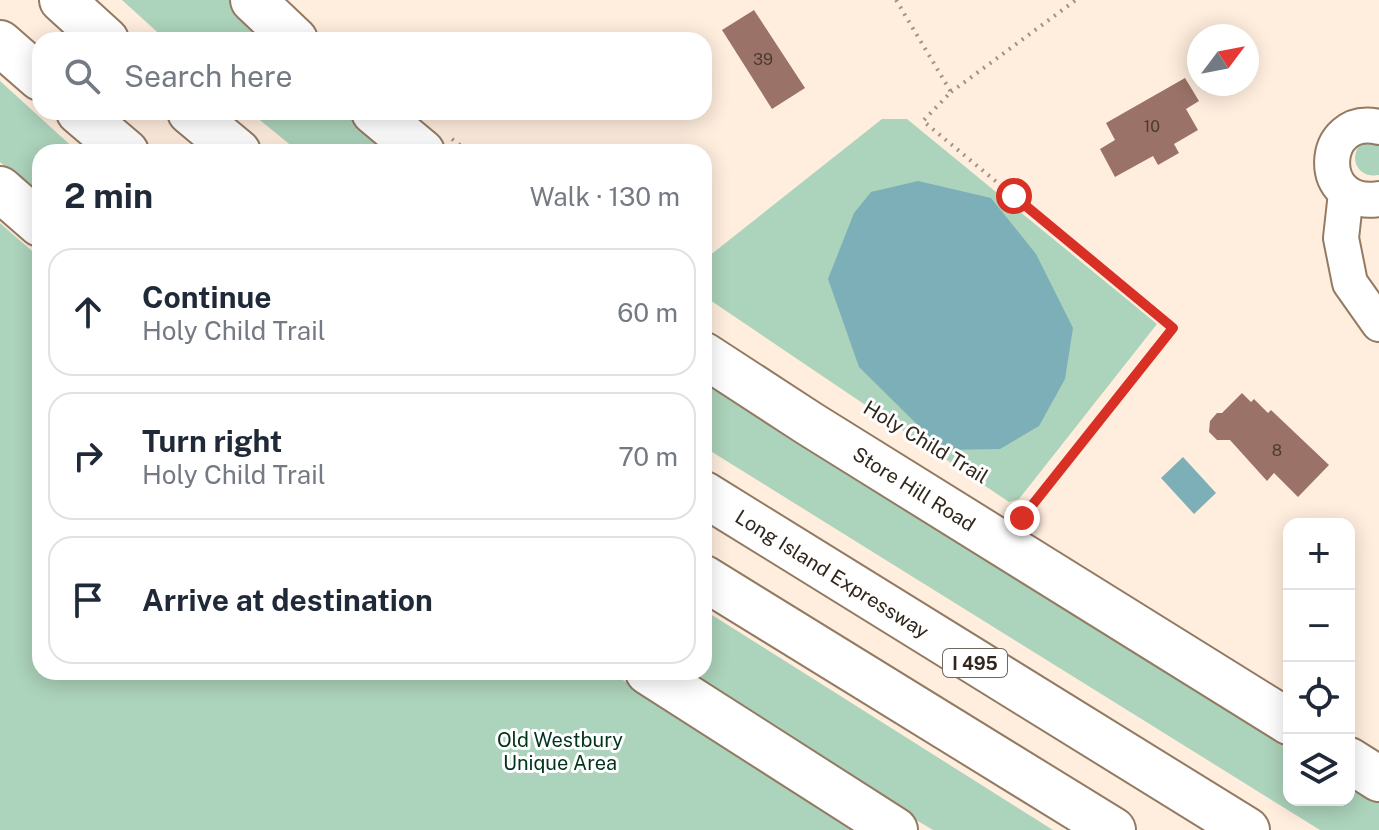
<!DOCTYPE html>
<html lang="en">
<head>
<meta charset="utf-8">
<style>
  body { margin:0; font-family:"Public Sans",sans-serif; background:#f2f2f3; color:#1f2937 }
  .controls { position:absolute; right:24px; bottom:24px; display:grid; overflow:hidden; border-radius:16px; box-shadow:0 4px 20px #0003 }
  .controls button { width:72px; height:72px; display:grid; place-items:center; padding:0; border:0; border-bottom:2px solid #e0e1e3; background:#fff; color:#1f2937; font:40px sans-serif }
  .compass { position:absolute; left:1187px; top:24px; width:72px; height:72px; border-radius:50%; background:#fff; box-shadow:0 4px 20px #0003; rotate:58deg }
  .stop { position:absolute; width:24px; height:24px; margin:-18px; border:6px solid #d93025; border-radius:50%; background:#fff }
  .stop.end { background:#d93025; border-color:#fff; box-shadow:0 2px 8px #0008 }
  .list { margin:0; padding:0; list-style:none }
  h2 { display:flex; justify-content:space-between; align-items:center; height:104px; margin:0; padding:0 32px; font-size:34px }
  h2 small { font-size:26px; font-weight:400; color:#747a83 }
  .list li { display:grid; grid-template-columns:52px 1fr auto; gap:24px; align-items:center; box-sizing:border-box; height:128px; margin:0 16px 16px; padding:0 16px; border:2px solid #e0e1e3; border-radius:24px }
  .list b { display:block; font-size:30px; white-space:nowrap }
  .list p { margin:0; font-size:26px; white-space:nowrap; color:#747a83 }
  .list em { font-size:26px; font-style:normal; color:#747a83 }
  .icon { flex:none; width:44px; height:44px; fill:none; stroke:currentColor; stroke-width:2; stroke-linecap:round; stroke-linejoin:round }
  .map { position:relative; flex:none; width:1379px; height:830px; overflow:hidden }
  .search { position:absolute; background:#fff; box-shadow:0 4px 20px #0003; left:32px; top:32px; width:680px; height:88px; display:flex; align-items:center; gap:20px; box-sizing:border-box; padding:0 28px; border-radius:24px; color:#747a83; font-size:30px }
  .panel { position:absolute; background:#fff; box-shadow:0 4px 20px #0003; left:32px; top:144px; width:680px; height:536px; border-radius:24px }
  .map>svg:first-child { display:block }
  .green { fill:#acd3bb }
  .water { fill:#7dafb8 }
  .building { fill:#9a7268 }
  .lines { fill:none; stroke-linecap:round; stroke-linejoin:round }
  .minor-casing { stroke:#937a62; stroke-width:38 }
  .major-casing { stroke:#937a62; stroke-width:48 }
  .highway-casing { stroke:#937a62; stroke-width:48 }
  .path { stroke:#a19386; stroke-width:4; stroke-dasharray:2 6; stroke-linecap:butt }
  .minor { stroke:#fff; stroke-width:34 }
  .major { stroke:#fff; stroke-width:44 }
  .highway { stroke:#fff; stroke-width:44 }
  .route { stroke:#d93025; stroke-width:10 }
  .labels { text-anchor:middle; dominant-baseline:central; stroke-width:6; stroke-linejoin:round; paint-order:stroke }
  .number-label { font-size:16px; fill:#4b3a30 }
  .shield { fill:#fff; stroke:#6f6861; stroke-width:2 }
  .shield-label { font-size:18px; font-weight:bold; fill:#31271d }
  .street-label { font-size:20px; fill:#31271d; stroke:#fff }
  .park-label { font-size:20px; fill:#00341d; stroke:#fff }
</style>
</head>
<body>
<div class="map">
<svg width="1379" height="830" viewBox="0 0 1379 830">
  <rect width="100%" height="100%" fill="#ffeede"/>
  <!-- green -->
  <g class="green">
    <path d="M122,0H237L279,40H166Z"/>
    <path d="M0,81L78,152H40V198L0,162Z"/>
    <path d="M250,112H363L409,152H299Z"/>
    <path d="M882,119H907L1157,324L1019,499L1009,502L704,296V260Z"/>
    <path d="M1379,140V175C1358,179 1347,158 1362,142Z"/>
    <path d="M0,223L40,258V672H610L812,799L852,830H0Z"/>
    <path d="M704,367L1289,733V800H1349V772L1379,791V830H1320L704,447Z"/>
    <path d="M704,610L1053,830H933L839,774L681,672H704Z"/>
  </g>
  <!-- water -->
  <g class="water">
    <path d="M918,181L991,198L1036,254L1073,328L1065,379L1039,426L1000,449L943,450L859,367L828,279L854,213L871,192Z"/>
    <path d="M1183,457L1216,493L1194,514L1161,478Z"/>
  </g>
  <!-- building -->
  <g class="building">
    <path d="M754,10L805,88L772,109L722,30Z"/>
    <path d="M1185,78L1199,101L1186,109L1198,130L1174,144L1179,153L1158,165L1153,156L1115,177L1100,149L1115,140L1106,123Z"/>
    <path d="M1242,393L1251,402L1254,399L1268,413L1271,410L1329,465L1298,497L1274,473L1267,481L1230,440H1217L1209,432L1210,421L1217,413H1222Z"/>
  </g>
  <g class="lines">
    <defs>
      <g id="minor">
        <path d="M1379,127C1319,113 1314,209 1379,199"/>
        <path d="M1346,193L1341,238L1350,283L1379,324"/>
      </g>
      <g id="major">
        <path d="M253,0L295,40"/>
        <path d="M374,112L422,152"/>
        <path d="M0,189L40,224"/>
        <path d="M704,355L810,424L1289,722"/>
        <path d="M648,672L895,830"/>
        <path d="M1349,760L1379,779"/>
      </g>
      <g id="highway">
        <path d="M62,0L106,40"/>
        <path d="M0,43L40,78"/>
        <path d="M79,112L126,152"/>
        <path d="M190,112L238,152"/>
        <path d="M704,494L1247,830"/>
        <path d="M704,578L1113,830"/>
      </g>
    </defs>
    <!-- minor casing -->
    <use href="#minor" class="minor-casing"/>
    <!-- major casing -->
    <use href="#major" class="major-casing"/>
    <!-- highway casing -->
    <use href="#highway" class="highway-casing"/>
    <!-- path -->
    <g class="path">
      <path d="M896,0L951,92L923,121L1173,328L1023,517"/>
      <path d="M951,92L1076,0"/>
      <path d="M452,139L469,152"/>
    </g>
    <!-- minor -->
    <use href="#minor" class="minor"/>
    <!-- major -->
    <use href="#major" class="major"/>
    <!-- highway -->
    <use href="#highway" class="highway"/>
  </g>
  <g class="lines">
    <!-- route -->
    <path class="route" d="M1014,196L1173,328L1022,518"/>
  </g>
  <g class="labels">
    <!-- number labels -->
    <g class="number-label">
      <text x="763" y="59">39</text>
      <text x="1152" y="126">10</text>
      <text x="1277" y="450">8</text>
    </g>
    <!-- shield labels -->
    <rect class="shield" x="943" y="649" width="64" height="28" rx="6"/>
    <g class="shield-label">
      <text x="975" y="663">I 495</text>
    </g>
    <!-- street labels -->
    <g class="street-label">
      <text transform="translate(926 442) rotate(31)">Holy Child Trail</text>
      <text transform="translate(914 489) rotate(32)">Store Hill Road</text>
      <text transform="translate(832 574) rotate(32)">Long Island Expressway</text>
    </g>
    <!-- park labels -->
    <g class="park-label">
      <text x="560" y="740">Old Westbury<tspan x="560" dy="23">Unique Area</tspan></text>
    </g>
  </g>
</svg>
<div class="controls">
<button>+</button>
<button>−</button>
<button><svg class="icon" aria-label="locate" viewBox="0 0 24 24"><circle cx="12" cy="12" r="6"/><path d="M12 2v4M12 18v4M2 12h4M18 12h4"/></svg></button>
<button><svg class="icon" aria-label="layers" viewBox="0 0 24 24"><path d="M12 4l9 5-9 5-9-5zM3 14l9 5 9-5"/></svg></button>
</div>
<svg class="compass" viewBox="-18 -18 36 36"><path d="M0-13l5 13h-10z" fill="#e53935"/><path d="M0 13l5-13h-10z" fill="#747a83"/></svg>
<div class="stop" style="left:1014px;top:196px"></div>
<div class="stop end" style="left:1022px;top:518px"></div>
<div class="search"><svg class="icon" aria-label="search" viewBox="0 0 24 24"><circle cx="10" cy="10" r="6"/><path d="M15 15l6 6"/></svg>Search here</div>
<section class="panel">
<h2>2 min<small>Walk · 130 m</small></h2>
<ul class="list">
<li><svg class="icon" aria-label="ahead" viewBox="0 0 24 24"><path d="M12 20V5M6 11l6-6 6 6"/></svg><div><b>Continue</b><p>Holy Child Trail</p></div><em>60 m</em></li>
<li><svg class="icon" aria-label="right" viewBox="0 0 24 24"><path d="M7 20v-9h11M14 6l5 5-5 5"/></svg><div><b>Turn right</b><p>Holy Child Trail</p></div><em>70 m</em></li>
<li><svg class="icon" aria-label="arrive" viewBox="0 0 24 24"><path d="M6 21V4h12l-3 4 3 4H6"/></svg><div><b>Arrive at destination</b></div></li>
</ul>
</section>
</div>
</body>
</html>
